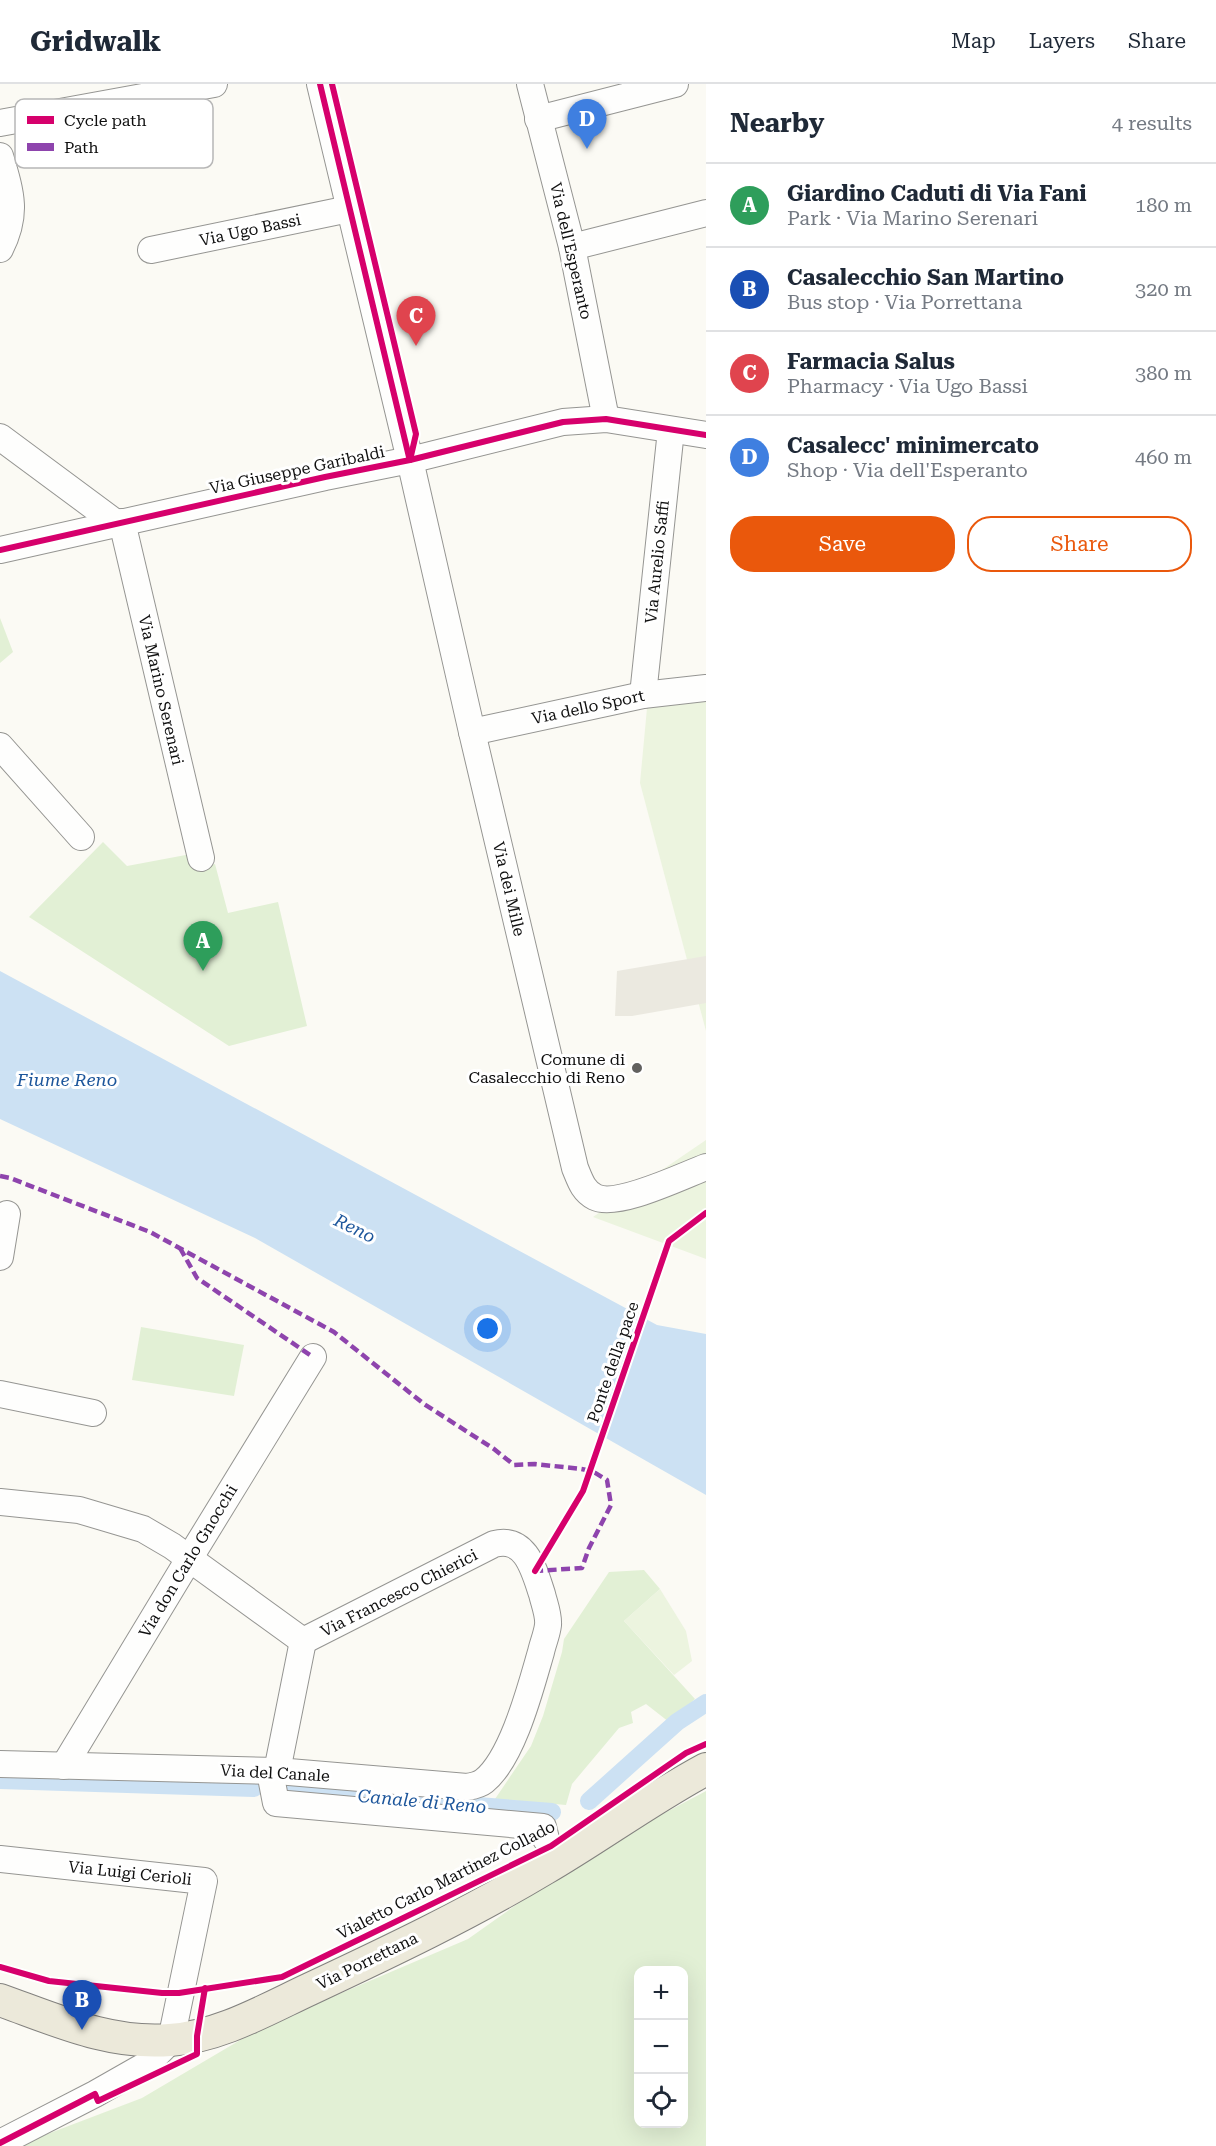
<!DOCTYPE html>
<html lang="en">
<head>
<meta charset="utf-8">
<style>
  body { margin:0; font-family:"Roboto Serif",serif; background:#f6f6f7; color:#1f2937 }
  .controls { position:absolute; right:18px; bottom:18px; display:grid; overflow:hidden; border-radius:12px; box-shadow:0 6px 24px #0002 }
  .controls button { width:54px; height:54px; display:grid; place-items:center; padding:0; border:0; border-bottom:2px solid #e0e1e3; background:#fff; color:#1f2937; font:30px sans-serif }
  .you { position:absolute; left:488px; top:1245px; width:21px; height:21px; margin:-15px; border:4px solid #fff; border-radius:50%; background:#1a73e8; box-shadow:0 0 0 9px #1a73e833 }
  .badge { display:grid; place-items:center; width:39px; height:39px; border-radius:50%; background:#ea580c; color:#fff; font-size:20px; font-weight:700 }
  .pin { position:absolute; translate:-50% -50px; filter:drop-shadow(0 2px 3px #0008) }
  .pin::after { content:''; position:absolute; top:32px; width:21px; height:18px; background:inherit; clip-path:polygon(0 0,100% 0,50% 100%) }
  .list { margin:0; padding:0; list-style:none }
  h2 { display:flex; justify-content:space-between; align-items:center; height:78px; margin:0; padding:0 24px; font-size:26px }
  h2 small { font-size:20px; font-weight:400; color:#747a83 }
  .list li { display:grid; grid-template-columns:39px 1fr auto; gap:18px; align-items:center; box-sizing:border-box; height:84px; padding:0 24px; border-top:2px solid #e0e1e3 }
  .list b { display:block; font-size:22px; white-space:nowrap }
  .list p { margin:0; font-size:20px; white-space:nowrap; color:#747a83 }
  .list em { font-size:20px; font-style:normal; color:#747a83 }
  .actions { display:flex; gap:12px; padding:18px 24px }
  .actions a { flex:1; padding:14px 0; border:2px solid #ea580c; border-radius:24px; text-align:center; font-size:21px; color:#ea580c }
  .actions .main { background:#ea580c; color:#fff }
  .icon { flex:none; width:33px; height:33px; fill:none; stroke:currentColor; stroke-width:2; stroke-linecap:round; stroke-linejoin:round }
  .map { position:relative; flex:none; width:706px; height:2062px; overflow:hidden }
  header { display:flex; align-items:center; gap:36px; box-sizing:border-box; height:84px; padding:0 30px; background:#fff; border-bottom:2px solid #e0e1e3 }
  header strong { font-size:28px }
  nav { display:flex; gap:33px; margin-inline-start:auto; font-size:21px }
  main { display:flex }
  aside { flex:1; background:#fff }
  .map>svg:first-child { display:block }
  .green { fill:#e2f0d5; fill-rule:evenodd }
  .pitch { fill:#ecf4df }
  .plaza { fill:#ebe9e0 }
  .water { fill:#cce1f3 }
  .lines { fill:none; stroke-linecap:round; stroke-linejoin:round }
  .canal { stroke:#cce1f3; stroke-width:18 }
  .minor-casing { stroke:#959592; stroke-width:28 }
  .major-casing { stroke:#83827f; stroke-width:34 }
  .minor { stroke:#fefefd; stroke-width:26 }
  .major { stroke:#ece9da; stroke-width:32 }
  .quiet { stroke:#8e44ad; stroke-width:4.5; stroke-dasharray:9 4.5; stroke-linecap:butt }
  .cycleway-casing { stroke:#fff; stroke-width:10 }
  .cycleway { stroke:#d6006c; stroke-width:6 }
  .poi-dot { fill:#62615f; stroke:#fff; stroke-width:2 }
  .labels { text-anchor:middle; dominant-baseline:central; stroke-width:6; stroke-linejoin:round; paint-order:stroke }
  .street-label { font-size:16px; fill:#0f0f0f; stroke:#fff }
  .poi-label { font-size:16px; fill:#0f0f0f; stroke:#fff; text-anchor:end }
  .water-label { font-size:18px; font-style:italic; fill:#1d569b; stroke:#fff }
  .key { fill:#fff; stroke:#b7b7b7; stroke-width:1.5 }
  .key-label { font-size:16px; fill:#0f0f0f }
</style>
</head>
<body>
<header>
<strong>Gridwalk</strong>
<nav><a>Map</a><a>Layers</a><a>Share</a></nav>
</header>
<main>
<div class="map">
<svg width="706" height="2062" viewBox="0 0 706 2062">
  <rect width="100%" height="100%" fill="#fbfaf4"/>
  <!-- green -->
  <g class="green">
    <path d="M0,534L13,568L0,579Z"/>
    <path d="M103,758L127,782L191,770L196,785L215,780L228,829L278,818L307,942L229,962L29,833Z"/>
    <path d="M141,1243L244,1261L234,1312L132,1296Z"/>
    <path d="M644,1486L660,1505L624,1537L695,1615L669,1638L646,1620L631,1628L633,1639L619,1644L572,1700L566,1721L495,1715L531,1662L543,1632L562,1568L564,1555L609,1488Z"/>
    <path d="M706,1707V2062H16L142,2014L264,1942L468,1855L589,1769ZM638,1886H684V2040H638Z"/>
  </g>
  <!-- pitch -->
  <g class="pitch">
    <path d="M706,614V947L640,699L647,624Z"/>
    <path d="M706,1056V1175L593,1133Z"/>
    <path d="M660,1505L686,1547L692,1577L674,1591L624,1537Z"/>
  </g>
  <!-- plaza -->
  <path class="plaza" d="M706,872V919L632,932H615L617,887Z"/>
  <!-- water -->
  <path class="water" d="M0,887L657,1241L706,1250V1411L255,1154L0,1035Z"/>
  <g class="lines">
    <!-- canal -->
    <g class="canal">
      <path d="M0,1696L254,1704"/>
      <path d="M291,1707L552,1728"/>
      <path d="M589,1717L677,1638L706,1619"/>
    </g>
    <defs>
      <g id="minor">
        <path d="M320,0L410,376L472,648L575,1084C580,1096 583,1107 595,1113C617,1124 682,1092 706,1083"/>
        <path d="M530,0L572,163L606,335"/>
        <path d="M538,35L675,0"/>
        <path d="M0,39L214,0"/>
        <path d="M0,72C11,109 18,130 0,165"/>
        <path d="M572,163L706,129"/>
        <path d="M151,166L349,125"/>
        <path d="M0,353L116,439"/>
        <path d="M122,438L201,774"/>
        <path d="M0,466L325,393L410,376L563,338L606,335L706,351"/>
        <path d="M643,611L671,346"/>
        <path d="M472,648L643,611L706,604"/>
        <path d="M0,662L81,753"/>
        <path d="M0,1173L7,1130"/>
        <path d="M0,1310L93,1329"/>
        <path d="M0,1418L79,1426L143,1445L172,1462L303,1557"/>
        <path d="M0,1680L277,1687L467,1703C473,1702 479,1701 484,1697C513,1674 531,1602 541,1568C543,1559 547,1550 548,1541C549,1531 544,1519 542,1510C534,1486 526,1452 494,1460L303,1557"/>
        <path d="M64,1682L189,1475L313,1273"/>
        <path d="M277,1687L303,1557"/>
        <path d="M270,1688L276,1719L543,1743L546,1755"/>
        <path d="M0,1775L204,1797L171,1956L146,1981L95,2010L0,2059"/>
      </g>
      <path id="major" d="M0,1916C56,1936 110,1961 170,1956C219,1953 267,1925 310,1905C389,1868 469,1830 544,1785C599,1753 650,1715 706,1685"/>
    </defs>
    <!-- minor casing -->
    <use href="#minor" class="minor-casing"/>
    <!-- major casing -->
    <use href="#major" class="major-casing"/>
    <!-- minor -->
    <use href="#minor" class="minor"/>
    <!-- major -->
    <use href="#major" class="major"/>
    <!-- quiet -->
    <g class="quiet">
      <path d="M0,1092L10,1094L150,1148L334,1248L424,1320L494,1365L514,1381L535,1380L581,1385L592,1387L607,1396L611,1421L589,1464L582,1484L535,1487"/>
      <path d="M180,1164L197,1194L313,1273"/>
    </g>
    <defs>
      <g id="cycleway">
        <path d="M320,0L409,373"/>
        <path d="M332,0L416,350L410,376"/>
        <path d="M0,466L325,393L410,376L563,338L606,335L706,351"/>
        <path d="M535,1487L583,1407L669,1157L706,1129"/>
        <path d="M0,1883L49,1897L162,1909H179L282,1893L551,1762L686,1669L706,1660"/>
        <path d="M0,2059L95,2010L98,2017L197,1970V1952L205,1904"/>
      </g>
    </defs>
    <!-- cycleway casing -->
    <use href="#cycleway" class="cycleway-casing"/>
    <!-- cycleway -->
    <use href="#cycleway" class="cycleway"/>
  </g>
  <!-- markers -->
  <circle class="poi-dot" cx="637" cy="984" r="6"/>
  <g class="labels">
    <!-- street labels -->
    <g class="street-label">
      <text transform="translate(250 146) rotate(-12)">Via Ugo Bassi</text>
      <text transform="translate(571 167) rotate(77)">Via dell'Esperanto</text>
      <text transform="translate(297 386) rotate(-12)">Via Giuseppe Garibaldi</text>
      <text transform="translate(657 478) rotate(-84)">Via Aurelio Saffi</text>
      <text transform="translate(161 606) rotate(77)">Via Marino Serenari</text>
      <text transform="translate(588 623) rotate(-12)">Via dello Sport</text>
      <text transform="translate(509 805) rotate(77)">Via dei Mille</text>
      <text transform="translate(613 1278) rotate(-71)">Ponte della pace</text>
      <text transform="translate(188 1477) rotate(-59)">Via don Carlo Gnocchi</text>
      <text transform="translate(399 1509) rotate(-27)">Via Francesco Chierici</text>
      <text transform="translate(275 1689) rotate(3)">Via del Canale</text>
      <text transform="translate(130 1789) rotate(6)">Via Luigi Cerioli</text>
      <text transform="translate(446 1796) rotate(-27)">Vialetto Carlo Martinez Collado</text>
      <text transform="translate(367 1877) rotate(-26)">Via Porrettana</text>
    </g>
    <!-- poi labels -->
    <g class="poi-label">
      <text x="625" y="975">Comune di<tspan x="625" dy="18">Casalecchio di Reno</tspan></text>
    </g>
    <!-- water labels -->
    <g class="water-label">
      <text x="67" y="995">Fiume Reno</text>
      <text transform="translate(355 1144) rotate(26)">Reno</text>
      <text transform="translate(422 1717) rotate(5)">Canale di Reno</text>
    </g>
  </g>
  <!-- legend -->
  <rect x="15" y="15" width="198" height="69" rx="9" class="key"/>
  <rect x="27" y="32" width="27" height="8" fill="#d6006c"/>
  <rect x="27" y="59" width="27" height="8" fill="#8e44ad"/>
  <g class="key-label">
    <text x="64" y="42">Cycle path</text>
    <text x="64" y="69">Path</text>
  </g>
</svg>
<div class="controls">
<button>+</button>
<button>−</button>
<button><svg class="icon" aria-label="locate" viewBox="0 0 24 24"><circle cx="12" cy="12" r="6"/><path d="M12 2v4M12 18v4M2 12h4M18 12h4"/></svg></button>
</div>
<div class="you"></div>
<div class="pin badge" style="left:203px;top:887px;background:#2e9e5b">A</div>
<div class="pin badge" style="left:82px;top:1946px;background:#1a4fb4">B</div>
<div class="pin badge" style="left:416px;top:262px;background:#e0444e">C</div>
<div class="pin badge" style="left:587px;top:65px;background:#3f7fe0">D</div>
</div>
<aside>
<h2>Nearby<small>4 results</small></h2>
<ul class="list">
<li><span class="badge" style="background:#2e9e5b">A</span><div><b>Giardino Caduti di Via Fani</b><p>Park · Via Marino Serenari</p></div><em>180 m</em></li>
<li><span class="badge" style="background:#1a4fb4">B</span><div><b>Casalecchio San Martino</b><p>Bus stop · Via Porrettana</p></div><em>320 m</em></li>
<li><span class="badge" style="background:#e0444e">C</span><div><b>Farmacia Salus</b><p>Pharmacy · Via Ugo Bassi</p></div><em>380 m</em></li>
<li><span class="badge" style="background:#3f7fe0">D</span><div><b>Casalecc' minimercato</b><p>Shop · Via dell'Esperanto</p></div><em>460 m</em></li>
</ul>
<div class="actions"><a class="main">Save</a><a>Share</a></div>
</aside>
</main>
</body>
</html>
